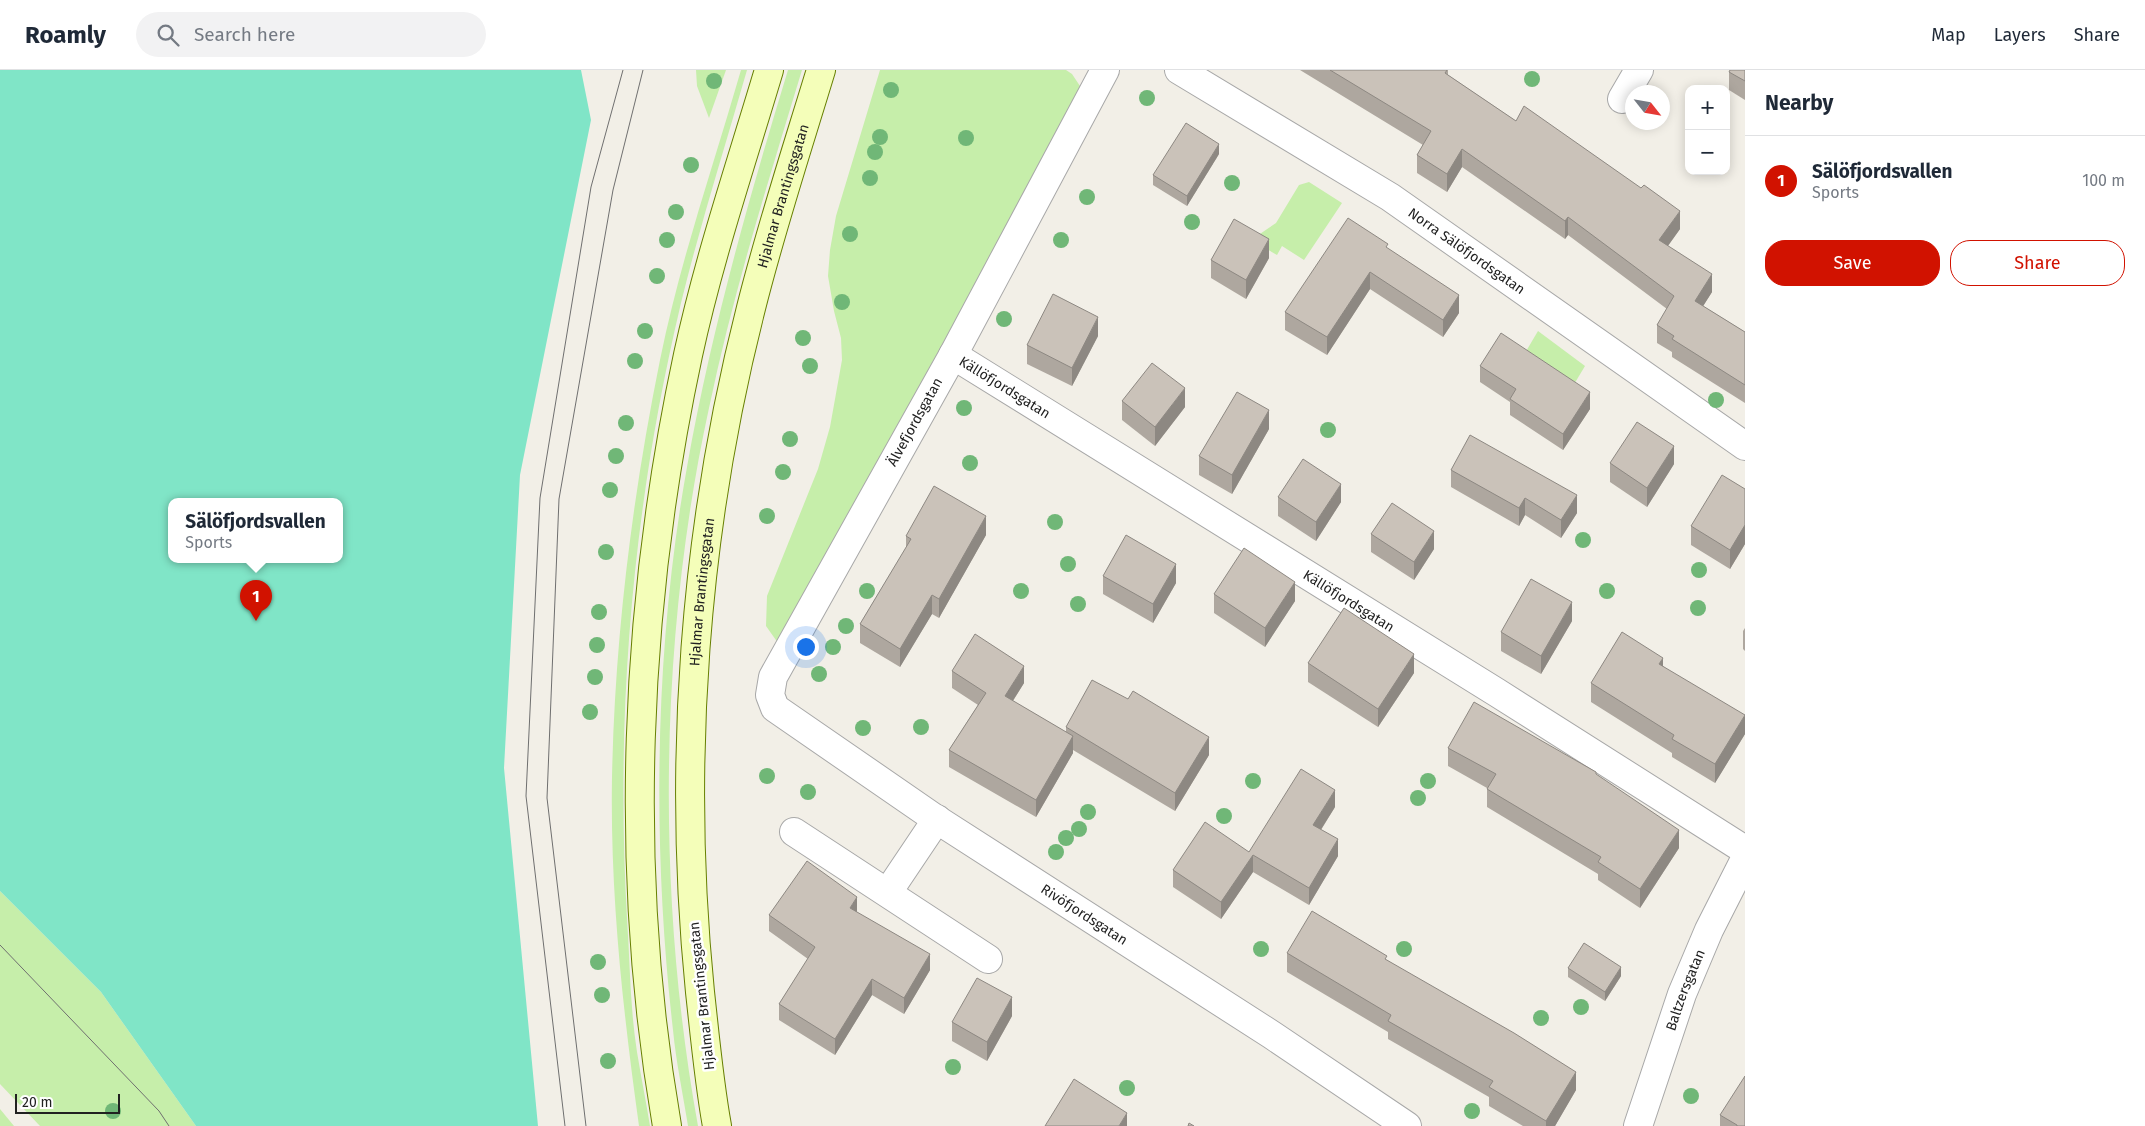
<!DOCTYPE html>
<html lang="en">
<head>
<meta charset="utf-8">
<style>
  body { margin:0; font-family:"Fira Sans",sans-serif; background:#f2f2f3; color:#1f2937 }
  .controls { position:absolute; right:15px; top:15px; display:grid; overflow:hidden; border-radius:10px; box-shadow:0 2px 12px #0003 }
  .controls button { width:45px; height:45px; display:grid; place-items:center; padding:0; border:0; border-bottom:1px solid #e0e1e3; background:#fff; color:#1f2937; font:25px sans-serif }
  .compass { position:absolute; left:1625px; top:15px; width:45px; height:45px; border-radius:50%; background:#fff; box-shadow:0 2px 12px #0003; rotate:121deg }
  .scale { position:absolute; left:15px; bottom:12px; width:105px; box-sizing:border-box; padding-left:5px; border:2px solid #212121; border-top:0; font-size:14px; line-height:18px; white-space:nowrap; color:#212121; -webkit-text-stroke:4px #fff; paint-order:stroke }
  .you { position:absolute; left:805px; top:576px; width:18px; height:18px; margin:-12px; border:4px solid #fff; border-radius:50%; background:#1a73e8; box-shadow:0 0 0 8px #1a73e833 }
  .badge { display:grid; place-items:center; width:32px; height:32px; border-radius:50%; background:#d11200; color:#fff; font-size:16px; font-weight:700 }
  .pin { position:absolute; translate:-50% -41px; filter:drop-shadow(0 1px 2px #0008) }
  .pin::after { content:''; position:absolute; top:26px; width:18px; height:15px; background:inherit; clip-path:polygon(0 0,100% 0,50% 100%) }
  .popup { position:absolute; left:168px; top:428px; width:175px; height:65px; box-sizing:border-box; display:grid; place-content:center; border-radius:10px; background:#fff; filter:drop-shadow(0 1px 4px #0005); font-size:16px; white-space:nowrap; color:#747a83 }
  .popup b { font-size:19px; color:#1f2937 }
  .popup::after { content:''; position:absolute; left:50%; top:100%; margin-left:-10px; border:10px solid transparent; border-top-color:#fff }
  .list { margin:0; padding:0; list-style:none }
  h2 { display:flex; justify-content:space-between; align-items:center; height:65px; margin:0; padding:0 20px; font-size:21px }
  h2 small { font-size:16px; font-weight:400; color:#747a83 }
  .list li { display:grid; grid-template-columns:32px 1fr auto; gap:15px; align-items:center; box-sizing:border-box; height:90px; padding:0 20px; border-top:1px solid #e0e1e3 }
  .list b { display:block; font-size:19px; white-space:nowrap }
  .list p { margin:0; font-size:16px; white-space:nowrap; color:#747a83 }
  .list em { font-size:16px; font-style:normal; color:#747a83 }
  .actions { display:flex; gap:10px; padding:15px 20px }
  .actions a { flex:1; padding:11px 0; border:1px solid #d11200; border-radius:20px; text-align:center; font-size:18px; color:#d11200 }
  .actions .main { background:#d11200; color:#fff }
  .icon { flex:none; width:28px; height:28px; fill:none; stroke:currentColor; stroke-width:2; stroke-linecap:round; stroke-linejoin:round }
  .map { position:relative; flex:none; width:1745px; height:1056px; overflow:hidden }
  header { display:flex; align-items:center; gap:30px; box-sizing:border-box; height:70px; padding:0 25px; background:#fff; border-bottom:1px solid #e0e1e3 }
  header strong { font-size:24px }
  nav { display:flex; gap:28px; margin-inline-start:auto; font-size:18px }
  .search { width:350px; height:45px; background:#f2f2f3; display:flex; align-items:center; gap:12px; box-sizing:border-box; padding:0 18px; border-radius:28px; color:#747a83; font-size:19px }
  main { display:flex }
  aside { flex:1; background:#fff }
  .map>svg:first-child { display:block }
  .grass { fill:#c6eeaa }
  .pitch { fill:#80e5c7; fill-rule:evenodd }
  .lines { fill:none; stroke-linecap:round; stroke-linejoin:round }
  .street-casing { stroke:#a8a8a8; stroke-width:30 }
  .secondary-casing { stroke:#667f00; stroke-width:30 }
  .street { stroke:#fff; stroke-width:28 }
  .secondary { stroke:#f4feb9; stroke-width:28 }
  .tram { stroke:#6f6f6f; stroke-width:1 }
  .tree { fill:#70b777 }
  .wall { fill:#aea79f }
  .shaded-wall { fill:#8d8882 }
  .building { fill:#cac2b9; stroke:#8d8882 }
  .labels { text-anchor:middle; dominant-baseline:central; stroke-width:5; stroke-linejoin:round; paint-order:stroke }
  .street-label { font-size:14px; fill:#212121; stroke:#fff }
</style>
</head>
<body>
<header>
<strong>Roamly</strong>
<div class="search"><svg class="icon" aria-label="search" viewBox="0 0 24 24"><circle cx="10" cy="10" r="6"/><path d="M15 15l6 6"/></svg>Search here</div>
<nav><a>Map</a><a>Layers</a><a>Share</a></nav>
</header>
<main>
<div class="map">
<svg width="1745" height="1056" viewBox="0 0 1745 1056">
  <rect width="100%" height="100%" fill="#f2efe7"/>
  <!-- grass -->
  <g class="grass">
    <path d="M696,0H726L709,48L697,16Z"/>
    <path d="M741,0H747C725,77 700,155 681,233C633,434 615,641 627,848C630,892 630,938 637,982C641,1007 646,1031 650,1056H639C623,941 610,824 612,707C615,567 632,428 660,290C680,191 713,97 741,0Z"/>
    <path d="M788,0H802C768,112 733,223 709,338C659,567 656,825 698,1056H688C683,1024 676,992 673,960C652,776 654,580 687,397C711,262 748,131 788,0Z"/>
    <path d="M880,0H1066L1072,4L1080,16L1076,31L778,573L766,556L767,526L818,399L830,357L842,290L841,268L834,241L828,206L830,180L836,146Z"/>
    <path d="M1309,112L1342,133L1304,190L1282,176L1277,185L1251,170L1276,153L1299,115Z"/>
    <path d="M1538,261L1585,296L1573,316L1525,283Z"/>
    <path d="M0,821L101,922L196,1056H40L0,1014Z"/>
    <path d="M0,1039L14,1056H0Z"/>
  </g>
  <!-- pitch -->
  <path class="pitch" d="M0,0H581L591,50L520,405L504,698L538,1056H196L101,922L0,821ZM340,432V490H172V432Z"/>
  <g class="lines">
    <defs>
      <g id="street">
        <path id="s1" d="M1105,0L953,285L773,607L770,625L775,638L933,747L1272,965L1407,1056"/>
        <path id="s2" d="M1179,0L1390,127L1745,376"/>
        <path d="M1622,29L1639,0"/>
        <path id="s3" d="M953,285L1496,622L1745,780"/>
        <path d="M794,762L988,889"/>
        <path d="M888,822L937,749"/>
        <path id="s4" d="M1638,1056L1682,924L1709,860L1745,789"/>
      </g>
      <g id="secondary">
        <path d="M667,1056C623,801 634,537 688,285C709,188 741,94 769,0"/>
        <path id="s5" d="M717,1056C709,1012 705,967 700,922C677,694 694,461 751,238C771,158 797,79 821,0"/>
      </g>
    </defs>
    <!-- street casing -->
    <use href="#street" class="street-casing"/>
    <!-- secondary casing -->
    <use href="#secondary" class="secondary-casing"/>
    <!-- street -->
    <use href="#street" class="street"/>
    <!-- secondary -->
    <use href="#secondary" class="secondary"/>
    <!-- tram -->
    <g class="tram">
      <path d="M0,875L159,1041L169,1056"/>
      <path d="M565,1056L526,726L540,428L591,117L623,0"/>
      <path d="M586,1056L547,728L559,429L613,120L643,0"/>
    </g>
  </g>
  <!-- trees -->
  <g class="tree">
    <circle cx="1532" cy="9" r="8"/>
    <circle cx="714" cy="11" r="8"/>
    <circle cx="891" cy="20" r="8"/>
    <circle cx="1147" cy="28" r="8"/>
    <circle cx="880" cy="67" r="8"/>
    <circle cx="966" cy="68" r="8"/>
    <circle cx="875" cy="82" r="8"/>
    <circle cx="691" cy="95" r="8"/>
    <circle cx="870" cy="108" r="8"/>
    <circle cx="1232" cy="113" r="8"/>
    <circle cx="1087" cy="127" r="8"/>
    <circle cx="676" cy="142" r="8"/>
    <circle cx="1192" cy="152" r="8"/>
    <circle cx="850" cy="164" r="8"/>
    <circle cx="667" cy="170" r="8"/>
    <circle cx="1061" cy="170" r="8"/>
    <circle cx="657" cy="206" r="8"/>
    <circle cx="842" cy="232" r="8"/>
    <circle cx="1004" cy="249" r="8"/>
    <circle cx="645" cy="261" r="8"/>
    <circle cx="803" cy="268" r="8"/>
    <circle cx="635" cy="291" r="8"/>
    <circle cx="810" cy="296" r="8"/>
    <circle cx="1716" cy="330" r="8"/>
    <circle cx="964" cy="338" r="8"/>
    <circle cx="626" cy="353" r="8"/>
    <circle cx="1328" cy="360" r="8"/>
    <circle cx="790" cy="369" r="8"/>
    <circle cx="616" cy="386" r="8"/>
    <circle cx="970" cy="393" r="8"/>
    <circle cx="783" cy="402" r="8"/>
    <circle cx="610" cy="420" r="8"/>
    <circle cx="767" cy="446" r="8"/>
    <circle cx="1055" cy="452" r="8"/>
    <circle cx="1583" cy="470" r="8"/>
    <circle cx="606" cy="482" r="8"/>
    <circle cx="1068" cy="494" r="8"/>
    <circle cx="1699" cy="500" r="8"/>
    <circle cx="867" cy="521" r="8"/>
    <circle cx="1021" cy="521" r="8"/>
    <circle cx="1607" cy="521" r="8"/>
    <circle cx="1078" cy="534" r="8"/>
    <circle cx="1698" cy="538" r="8"/>
    <circle cx="599" cy="542" r="8"/>
    <circle cx="846" cy="556" r="8"/>
    <circle cx="597" cy="575" r="8"/>
    <circle cx="833" cy="577" r="8"/>
    <circle cx="819" cy="604" r="8"/>
    <circle cx="595" cy="607" r="8"/>
    <circle cx="590" cy="642" r="8"/>
    <circle cx="921" cy="657" r="8"/>
    <circle cx="863" cy="658" r="8"/>
    <circle cx="767" cy="706" r="8"/>
    <circle cx="1253" cy="711" r="8"/>
    <circle cx="1428" cy="711" r="8"/>
    <circle cx="808" cy="722" r="8"/>
    <circle cx="1418" cy="728" r="8"/>
    <circle cx="1088" cy="742" r="8"/>
    <circle cx="1224" cy="746" r="8"/>
    <circle cx="1079" cy="759" r="8"/>
    <circle cx="1066" cy="768" r="8"/>
    <circle cx="1056" cy="782" r="8"/>
    <circle cx="1261" cy="879" r="8"/>
    <circle cx="1404" cy="879" r="8"/>
    <circle cx="598" cy="892" r="8"/>
    <circle cx="602" cy="925" r="8"/>
    <circle cx="1581" cy="937" r="8"/>
    <circle cx="1541" cy="948" r="8"/>
    <circle cx="608" cy="991" r="8"/>
    <circle cx="953" cy="997" r="8"/>
    <circle cx="1127" cy="1018" r="8"/>
    <circle cx="1691" cy="1026" r="8"/>
    <circle cx="113" cy="1041" r="8"/>
    <circle cx="1472" cy="1041" r="8"/>
  </g>
  <!-- wall -->
  <g class="wall">
    <path d="M1300,0H1448V5L1516,51L1680,159L1668,176L1712,222L1703,236L1745,262V333L1672,287V282L1657,273V255L1667,239L1568,165L1565,169L1462,97L1447,122L1417,103V85L1423,75Z"/>
    <path d="M1745,0V30L1729,20V2Z"/>
    <path d="M1219,84L1187,136L1153,115V105Z"/>
    <path d="M1388,179L1459,243L1443,267L1370,219L1327,285L1285,260V242Z"/>
    <path d="M1269,188L1246,229L1211,208V190Z"/>
    <path d="M1098,266L1072,316L1027,294V275Z"/>
    <path d="M1480,296L1590,339L1563,380L1510,345V332L1480,312Z"/>
    <path d="M1122,331L1185,337L1155,376L1122,350Z"/>
    <path d="M1269,359L1232,424L1199,405V386Z"/>
    <path d="M1610,393L1674,394L1647,437L1610,412Z"/>
    <path d="M1451,400L1577,443L1561,468L1525,445L1519,456L1451,417Z"/>
    <path d="M1745,419V474L1730,499L1691,475V456Z"/>
    <path d="M1278,427L1341,432L1316,471L1278,446Z"/>
    <path d="M1371,464L1434,479L1414,510L1371,482Z"/>
    <path d="M986,465L939,548L932,544L900,597L860,573V554L906,478V466Z"/>
    <path d="M1103,506L1176,513L1153,553L1103,524Z"/>
    <path d="M1214,524L1295,531L1265,577L1214,543Z"/>
    <path d="M1572,551L1541,604L1501,581V562Z"/>
    <path d="M1745,558V581L1743,579V561Z"/>
    <path d="M1308,593L1414,603L1378,657L1308,612Z"/>
    <path d="M1663,596L1745,664L1715,713L1672,687V683L1591,632V613Z"/>
    <path d="M952,601L1024,613L1013,631L1066,662V657L1209,685L1175,741L1073,680V683L1036,747L949,697V680L978,635L952,618Z"/>
    <path d="M1448,678L1596,705L1679,778L1640,838L1598,810V804L1487,737V718L1448,696Z"/>
    <path d="M1335,737L1321,760L1338,786L1309,835L1253,802L1221,849L1173,817V800L1249,782Z"/>
    <path d="M857,842L930,900L904,944L872,925L835,985L779,950V934L808,889L769,861V845Z"/>
    <path d="M1287,883L1387,890L1576,1020L1555,1056H1523L1489,1036V1027L1388,969V962L1287,902Z"/>
    <path d="M1568,898L1621,906L1605,931L1568,907Z"/>
    <path d="M1012,946L987,991L952,971V952Z"/>
    <path d="M1720,1045L1745,1056H1720Z"/>
  </g>
  <!-- shaded-wall -->
  <g class="shaded-wall">
    <path d="M1219,74V84L1187,136V126Z"/>
    <path d="M1462,79V97L1447,122V104Z"/>
    <path d="M1680,141V159L1659,188V170Z"/>
    <path d="M1568,147V165L1565,169V151Z"/>
    <path d="M1269,169V188L1246,229V210Z"/>
    <path d="M1370,202V219L1327,285V267Z"/>
    <path d="M1712,204V222L1695,249V231Z"/>
    <path d="M1459,225V243L1443,267V250Z"/>
    <path d="M1098,247V266L1072,316V298Z"/>
    <path d="M1185,318V337L1155,376V357Z"/>
    <path d="M1590,322V339L1563,380V364Z"/>
    <path d="M1269,340V359L1232,424V405Z"/>
    <path d="M1674,376V394L1647,437V418Z"/>
    <path d="M1341,414V432L1316,471V452Z"/>
    <path d="M1577,425V443L1561,468V450Z"/>
    <path d="M1525,428V445L1519,456V438Z"/>
    <path d="M986,446V465L939,548V529Z"/>
    <path d="M1745,455V474L1730,499V480Z"/>
    <path d="M1434,461V479L1414,510V492Z"/>
    <path d="M1176,494V513L1153,553V534Z"/>
    <path d="M1295,512V531L1265,577V558Z"/>
    <path d="M932,525V544L900,597V579Z"/>
    <path d="M1572,532V551L1541,604V586Z"/>
    <path d="M1414,584V603L1378,657V639Z"/>
    <path d="M1663,588V606L1659,594Z"/>
    <path d="M1024,596V613L1005,643V626Z"/>
    <path d="M1745,645V664L1715,713V694Z"/>
    <path d="M1073,666V683L1036,747V730Z"/>
    <path d="M1209,667V685L1175,741V723Z"/>
    <path d="M1335,720V737L1313,772V755Z"/>
    <path d="M1679,760V778L1640,838V819Z"/>
    <path d="M1338,769V786L1309,835V818Z"/>
    <path d="M1253,785V802L1221,849V832Z"/>
    <path d="M857,827V843L850,838Z"/>
    <path d="M930,884V900L904,944V928Z"/>
    <path d="M1621,897V906L1605,931V922Z"/>
    <path d="M872,909V925L835,985V969Z"/>
    <path d="M1012,927V946L987,991V972Z"/>
    <path d="M1576,1002V1020L1555,1056H1546V1051Z"/>
    <path d="M1127,1043V1056H1119Z"/>
  </g>
  <!-- building -->
  <g class="building">
    <path d="M1330,0H1447L1445,3L1516,51L1524,36L1641,118L1644,115L1680,141L1659,170L1712,204L1695,231L1745,262V315L1672,269L1674,266L1657,255L1674,226L1568,147L1565,151L1462,79L1447,104L1417,85L1431,61Z"/>
    <path d="M1730,0H1745V11L1729,2Z"/>
    <path d="M1186,53L1219,74L1187,126L1153,105Z"/>
    <path d="M1348,148L1388,174L1386,177L1459,225L1443,250L1370,202L1327,267L1285,242Z"/>
    <path d="M1234,149L1269,169L1246,210L1211,190Z"/>
    <path d="M1053,224L1098,247L1072,298L1027,275Z"/>
    <path d="M1501,263L1590,322L1563,364L1510,329L1516,319L1480,296Z"/>
    <path d="M1152,293L1185,318L1155,357L1122,331Z"/>
    <path d="M1237,322L1269,340L1232,405L1199,386Z"/>
    <path d="M1637,352L1674,376L1647,418L1610,393Z"/>
    <path d="M1470,365L1577,425L1561,450L1525,428L1519,438L1451,400Z"/>
    <path d="M1303,389L1341,414L1316,452L1278,427Z"/>
    <path d="M1722,405L1745,419V455L1730,480L1691,456Z"/>
    <path d="M934,416L986,446L939,529L932,525L900,579L860,554L911,469L906,466Z"/>
    <path d="M1392,433L1434,461L1414,492L1371,464Z"/>
    <path d="M1126,465L1176,494L1153,534L1103,506Z"/>
    <path d="M1244,478L1295,512L1265,558L1214,524Z"/>
    <path d="M1531,509L1572,532L1541,586L1501,562Z"/>
    <path d="M1344,538L1414,584L1378,639L1308,593Z"/>
    <path d="M1622,562L1663,588L1659,594L1745,645L1715,694L1672,669L1674,665L1591,613Z"/>
    <path d="M975,564L1024,596L1005,626L1073,666L1036,730L949,680L986,623L952,601Z"/>
    <path d="M1092,610L1128,629L1133,621L1209,667L1175,723L1066,657Z"/>
    <path d="M1474,632L1596,702V704L1679,760L1640,819L1598,792L1601,787L1487,719L1496,704L1448,678Z"/>
    <path d="M1301,699L1335,720L1313,755L1338,769L1309,818L1253,785L1221,832L1173,800L1205,752L1249,782Z"/>
    <path d="M807,791L857,827L850,838L930,884L904,928L872,909L835,969L779,934L815,877L769,845Z"/>
    <path d="M1312,841L1387,886L1385,889L1514,963L1576,1002L1546,1051L1489,1017L1493,1011L1388,951L1391,945L1287,883Z"/>
    <path d="M1584,873L1621,897L1605,922L1568,898Z"/>
    <path d="M977,908L1012,927L987,972L952,952Z"/>
    <path d="M1745,1006V1056H1737V1055L1720,1045Z"/>
    <path d="M1074,1009L1127,1043L1119,1056H1045Z"/>
    <path d="M1189,1053L1194,1056H1188Z"/>
  </g>
  <g class="labels">
    <!-- street labels -->
    <g class="street-label">
      <text stroke="none"><textPath href="#s5" startOffset="941">Hjalmar Brantingsgatan</textPath></text>
      <text stroke="none"><textPath href="#s2" startOffset="340">Norra Sälöfjordsgatan</textPath></text>
      <text stroke="none"><textPath href="#s3" startOffset="61">Källöfjordsgatan</textPath></text>
      <text transform="translate(915 352) rotate(-61)">Älvefjordsgatan</text>
      <text stroke="none"><textPath href="#s5" startOffset="536">Hjalmar Brantingsgatan</textPath></text>
      <text stroke="none"><textPath href="#s3" startOffset="466">Källöfjordsgatan</textPath></text>
      <text stroke="none"><textPath href="#s1" startOffset="1096">Rivöfjordsgatan</textPath></text>
      <text stroke="none"><textPath href="#s4" startOffset="144">Baltzersgatan</textPath></text>
      <text transform="translate(702 926) rotate(-96)">Hjalmar Brantingsgatan</text>
    </g>
  </g>
</svg>
<div class="controls">
<button>+</button>
<button>−</button>
</div>
<svg class="compass" viewBox="-18 -18 36 36"><path d="M0-13l5 13h-10z" fill="#e53935"/><path d="M0 13l5-13h-10z" fill="#747a83"/></svg>
<div class="scale">20 m</div>
<div class="you"></div>
<div class="pin badge" style="left:256px;top:551px">1</div>
<div class="popup"><b>Sälöfjordsvallen</b>Sports</div>
</div>
<aside>
<h2>Nearby<small></small></h2>
<ul class="list">
<li><span class="badge">1</span><div><b>Sälöfjordsvallen</b><p>Sports</p></div><em>100 m</em></li>
</ul>
<div class="actions"><a class="main">Save</a><a>Share</a></div>
</aside>
</main>
</body>
</html>
